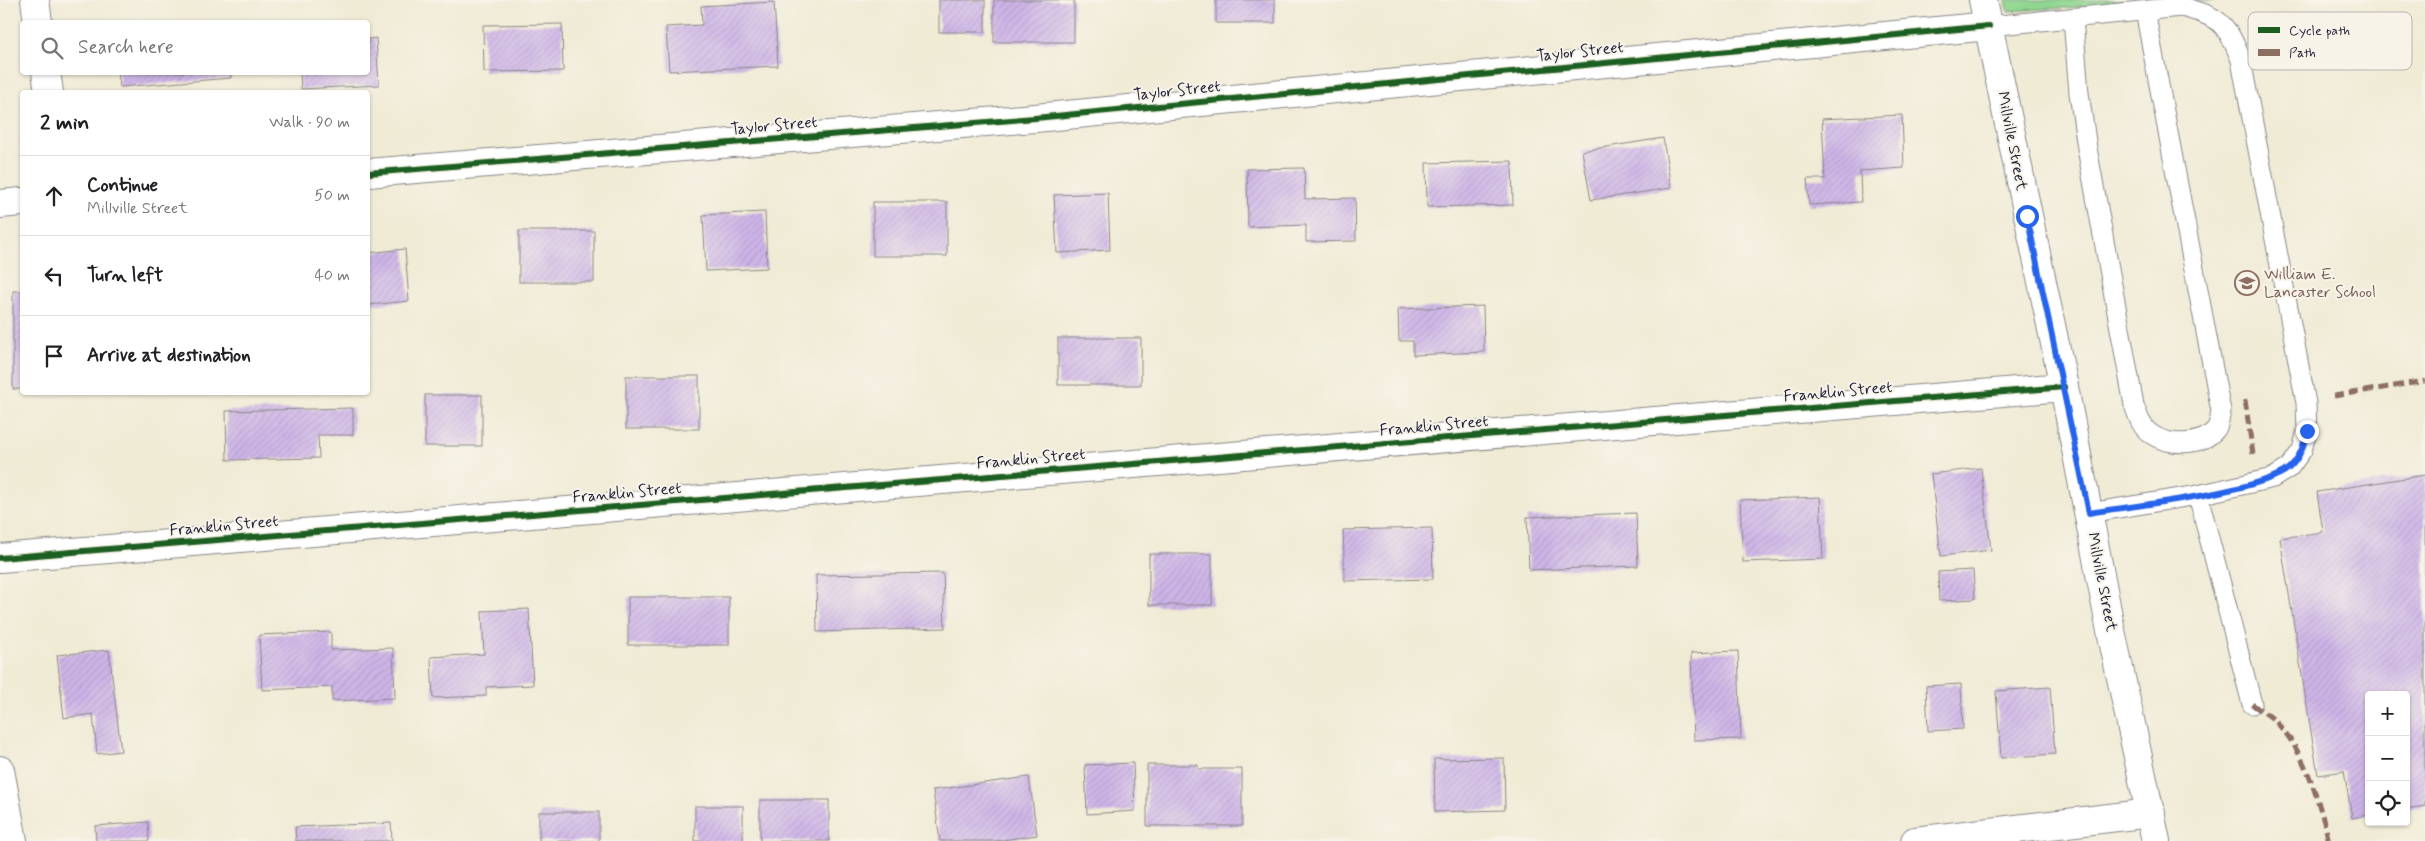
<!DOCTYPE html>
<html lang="en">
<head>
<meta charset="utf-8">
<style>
  body { margin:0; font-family:Mynerve,sans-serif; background:#f6f6f6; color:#202124 }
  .controls { position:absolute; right:15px; bottom:15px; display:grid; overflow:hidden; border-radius:5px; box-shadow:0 1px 4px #0004 }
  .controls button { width:45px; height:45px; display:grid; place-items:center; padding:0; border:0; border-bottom:1px solid #e0e0e0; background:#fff; color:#202124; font:25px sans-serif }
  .stop { position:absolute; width:15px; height:15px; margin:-11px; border:4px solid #2563eb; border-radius:50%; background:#fff }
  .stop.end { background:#2563eb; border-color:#fff; box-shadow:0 1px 5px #0008 }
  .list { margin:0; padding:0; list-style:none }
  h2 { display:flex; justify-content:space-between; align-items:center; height:65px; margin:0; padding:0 20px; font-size:21px }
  h2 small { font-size:16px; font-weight:400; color:#757577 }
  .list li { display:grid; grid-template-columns:32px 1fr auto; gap:15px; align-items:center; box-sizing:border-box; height:80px; padding:0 20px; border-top:1px solid #e0e0e0 }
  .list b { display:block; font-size:19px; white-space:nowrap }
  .list p { margin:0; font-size:16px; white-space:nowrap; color:#757577 }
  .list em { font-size:16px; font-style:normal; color:#757577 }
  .icon { flex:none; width:28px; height:28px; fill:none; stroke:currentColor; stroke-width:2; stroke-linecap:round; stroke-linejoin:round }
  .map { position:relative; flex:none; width:2425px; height:841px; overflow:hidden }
  .search { position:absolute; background:#fff; box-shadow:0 1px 4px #0004; left:20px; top:20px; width:350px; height:55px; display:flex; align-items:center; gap:12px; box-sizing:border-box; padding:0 18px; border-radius:5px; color:#757577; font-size:19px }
  .panel { position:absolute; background:#fff; box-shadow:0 1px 4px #0004; left:20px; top:90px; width:350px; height:305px; border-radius:5px }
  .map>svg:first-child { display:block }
  .park { fill:#90d690; stroke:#597c66 }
  .building { fill:url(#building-hatch) }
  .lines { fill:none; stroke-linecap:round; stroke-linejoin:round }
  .lane-casing { stroke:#898688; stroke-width:21 }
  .street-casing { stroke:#898688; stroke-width:30 }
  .lane { stroke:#fff; stroke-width:19 }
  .street { stroke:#fff; stroke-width:28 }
  .quiet { stroke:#8d6e63; stroke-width:5; stroke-dasharray:10 5; stroke-linecap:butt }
  .cycleway-casing { stroke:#f7f3e8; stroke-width:9 }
  .cycleway { stroke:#1b5e20; stroke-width:6 }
  .route { stroke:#2563eb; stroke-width:6 }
  .labels { text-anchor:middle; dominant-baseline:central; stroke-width:4; stroke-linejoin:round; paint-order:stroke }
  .street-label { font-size:16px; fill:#22223b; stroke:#f7f3e8 }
  .education-label { font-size:16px; fill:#785e54; stroke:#f7f3e8; text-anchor:start }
  .key { fill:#f7f3e8; stroke:#b7b4b4; stroke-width:1 }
  .key-label { font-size:14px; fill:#22223b }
</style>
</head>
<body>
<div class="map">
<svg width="2425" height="841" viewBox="0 0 2425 841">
  <defs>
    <pattern id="building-hatch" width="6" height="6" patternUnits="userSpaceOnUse" patternTransform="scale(1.25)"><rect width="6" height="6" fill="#ceb5e8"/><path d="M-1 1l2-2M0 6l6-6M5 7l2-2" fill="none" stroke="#b19bc8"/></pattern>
  </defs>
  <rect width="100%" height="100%" fill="#f7f3e8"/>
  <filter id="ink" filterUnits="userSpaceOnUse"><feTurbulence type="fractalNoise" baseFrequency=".02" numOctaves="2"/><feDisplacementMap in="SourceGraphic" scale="10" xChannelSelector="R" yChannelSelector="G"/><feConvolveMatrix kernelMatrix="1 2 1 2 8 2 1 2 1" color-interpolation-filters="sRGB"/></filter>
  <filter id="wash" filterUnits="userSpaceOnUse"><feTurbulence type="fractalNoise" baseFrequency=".0096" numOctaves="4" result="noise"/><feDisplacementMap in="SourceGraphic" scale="20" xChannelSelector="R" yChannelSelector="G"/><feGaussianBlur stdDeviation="1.12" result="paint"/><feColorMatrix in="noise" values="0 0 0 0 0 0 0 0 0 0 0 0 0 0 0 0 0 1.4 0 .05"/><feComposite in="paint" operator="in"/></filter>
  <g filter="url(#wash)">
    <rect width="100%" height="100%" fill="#f0ebd5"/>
    <!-- park -->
    <path class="park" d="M2006,0H2217L2008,11Z"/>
    <g id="blocks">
      <!-- building -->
      <g class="building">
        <rect x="939" y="0" width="46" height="32"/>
        <rect x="994" y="0" width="80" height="42"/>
        <rect x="1216" y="0" width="59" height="23"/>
        <path d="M774,2L778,66L669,71L666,27L702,25L701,6Z"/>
        <path d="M562,24L563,71L484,72L483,25Z"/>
        <path d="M376,38L379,85L301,89L300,72H368V39Z"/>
        <path d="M118,72H230L231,78L120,87Z"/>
        <path d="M1902,115L1904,168L1860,171L1861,202L1809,205L1807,179H1825L1822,119Z"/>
        <path d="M1663,138L1671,188L1591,200L1582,151Z"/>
        <path d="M1512,161L1513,205L1427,207L1426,163Z"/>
        <path d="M1304,168L1305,199L1355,198L1356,241L1306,242V225L1248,227L1247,169Z"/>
        <path d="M1108,193L1110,250L1057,253L1054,195Z"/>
        <rect x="873" y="202" width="74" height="54"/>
        <path d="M765,212L767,268L706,271L703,215Z"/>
        <rect x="519" y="231" width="75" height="51"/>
        <path d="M405,249L409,301L368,305V253Z"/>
        <rect x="13" y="291" width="9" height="98"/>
        <path d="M1483,306L1484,352L1413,355V341H1399L1398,309Z"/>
        <rect x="1058" y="338" width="83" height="47"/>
        <rect x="626" y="376" width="73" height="53"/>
        <rect x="425" y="395" width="57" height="51"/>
        <path d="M353,408V435H318L319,458L227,460L226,411Z"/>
        <path d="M1981,468L1991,550L1941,556L1931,474Z"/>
        <path d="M2425,475V806L2406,809V695H2369V815L2352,818L2344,771L2318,775L2280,538L2323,532L2317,492Z"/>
        <path d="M1820,497L1823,559L1743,562L1740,500Z"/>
        <path d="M1636,513L1638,566L1529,570L1527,517Z"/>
        <path d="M1432,528L1433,579L1345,581L1343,530Z"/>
        <rect x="1149" y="554" width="63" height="51"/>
        <path d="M1973,570L1975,599L1939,601L1938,572Z"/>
        <path d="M943,573L945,628L817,632L816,575Z"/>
        <rect x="628" y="597" width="101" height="48"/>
        <path d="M529,609L533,685L486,687V696L433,698L431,657L484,654L482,611Z"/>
        <path d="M331,632V650L393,648L395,698L332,701V687L262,690L259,635Z"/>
        <path d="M109,650L121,751L97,754L93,714L64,718L57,655Z"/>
        <path d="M1738,651L1741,739L1694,740L1691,653Z"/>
        <path d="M1961,684L1963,729L1928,731L1926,686Z"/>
        <path d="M2050,687L2055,754L2001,758L1996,691Z"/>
        <path d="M1504,758L1505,810L1435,812L1434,759Z"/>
        <path d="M1133,763L1135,811L1087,814L1085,765Z"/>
        <path d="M1147,765H1198V769H1242V826H1147Z"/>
        <path d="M1029,777L1037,835L996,841H940L933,790Z"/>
        <rect x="760" y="800" width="69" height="41"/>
        <rect x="695" y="806" width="48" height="35"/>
        <rect x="539" y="812" width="60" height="29"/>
        <path d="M148,822L149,841H96L95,826Z"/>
        <path d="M391,823L392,841H296L295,827Z"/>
      </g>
    </g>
  </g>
  <g filter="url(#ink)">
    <use href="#blocks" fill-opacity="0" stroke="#898688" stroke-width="1"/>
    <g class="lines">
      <defs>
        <g id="lane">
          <path d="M2073,19L2079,93L2087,148L2134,405C2138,416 2141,427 2151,434C2168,446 2202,447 2216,429C2219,425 2220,416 2221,411L2145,11"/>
          <path d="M1989,26L2181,7C2219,16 2227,23 2241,60L2306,403L2307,431L2302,450L2289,468L2273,478L2198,495L2089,513"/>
          <path d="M2198,495L2252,704"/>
        </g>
        <g id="street">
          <path d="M35,0L38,22"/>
          <path d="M1983,0L2064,387L2110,626L2156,841"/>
          <path d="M46,72L49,92"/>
          <path d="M368,173L1035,118L1989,26"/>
          <path d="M0,204L22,202"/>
          <path d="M0,558L2064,387"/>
          <path d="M0,770L13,841"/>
          <path d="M1915,841L2151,813"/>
        </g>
      </defs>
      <!-- lane casing -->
      <use href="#lane" class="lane-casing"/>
      <!-- street casing -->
      <use href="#street" class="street-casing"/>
      <!-- lane -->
      <use href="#lane" class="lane"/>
      <!-- street -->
      <use href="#street" class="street"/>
      <!-- quiet -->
      <g class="quiet">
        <path d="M2334,396L2425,381"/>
        <path d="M2245,400L2253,454"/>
        <path d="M2252,704C2259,710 2268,714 2274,720C2306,751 2318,800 2329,841"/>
      </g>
      <defs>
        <g id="cycleway">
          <path d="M368,173L1035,118L1989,26"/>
          <path d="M0,558L2064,387"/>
        </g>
      </defs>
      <!-- cycleway casing -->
      <use href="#cycleway" class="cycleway-casing"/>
      <!-- cycleway -->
      <use href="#cycleway" class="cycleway"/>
    </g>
  </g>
  <g class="lines" filter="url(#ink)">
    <!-- route -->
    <path class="route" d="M2027,216L2089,513C2130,506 2262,492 2289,468C2300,458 2304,445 2307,431"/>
  </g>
  <!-- icons -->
  <defs>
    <symbol id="school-ring" viewBox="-11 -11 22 22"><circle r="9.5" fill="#f7f3e8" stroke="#8d6e63" stroke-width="1.5"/><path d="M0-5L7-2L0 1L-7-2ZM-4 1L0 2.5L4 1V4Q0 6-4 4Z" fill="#8d6e63"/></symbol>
  </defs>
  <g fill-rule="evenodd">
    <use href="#school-ring" x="2233" y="269" width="28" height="28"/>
  </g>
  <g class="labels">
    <!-- street labels -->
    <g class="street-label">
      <text transform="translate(1580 52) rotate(-6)">Taylor Street</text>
      <text transform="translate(1177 91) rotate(-6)">Taylor Street</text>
      <text transform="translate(774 126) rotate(-5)">Taylor Street</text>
      <text transform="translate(2012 141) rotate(79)">Millville Street</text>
      <text transform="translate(1838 392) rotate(-5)">Franklin Street</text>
      <text transform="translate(1434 426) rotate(-5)">Franklin Street</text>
      <text transform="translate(1031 459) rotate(-5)">Franklin Street</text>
      <text transform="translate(627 493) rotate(-5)">Franklin Street</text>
      <text transform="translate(224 526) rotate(-5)">Franklin Street</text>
      <text transform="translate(2102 582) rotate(79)">Millville Street</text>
    </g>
    <!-- education labels -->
    <g class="education-label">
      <text x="2264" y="274">William E.<tspan x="2264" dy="18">Lancaster School</tspan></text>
    </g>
  </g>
  <!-- legend -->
  <rect x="2248" y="12" width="164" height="58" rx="8" class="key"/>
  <rect x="2258" y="27" width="22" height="6" fill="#1b5e20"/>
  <rect x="2258" y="49" width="22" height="7" fill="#8d6e63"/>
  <g class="key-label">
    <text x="2289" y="35">Cycle path</text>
    <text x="2289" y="57">Path</text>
  </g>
</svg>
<div class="controls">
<button>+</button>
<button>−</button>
<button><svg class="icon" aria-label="locate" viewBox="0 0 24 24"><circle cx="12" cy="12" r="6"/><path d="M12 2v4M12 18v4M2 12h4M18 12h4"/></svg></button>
</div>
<div class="stop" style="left:2027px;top:216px"></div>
<div class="stop end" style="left:2307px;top:431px"></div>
<div class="search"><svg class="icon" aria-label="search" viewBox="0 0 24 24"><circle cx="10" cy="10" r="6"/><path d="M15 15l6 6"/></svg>Search here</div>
<section class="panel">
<h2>2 min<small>Walk · 90 m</small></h2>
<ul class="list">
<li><svg class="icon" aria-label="ahead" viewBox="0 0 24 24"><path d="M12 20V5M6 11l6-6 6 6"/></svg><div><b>Continue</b><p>Millville Street</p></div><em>50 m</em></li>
<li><svg class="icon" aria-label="left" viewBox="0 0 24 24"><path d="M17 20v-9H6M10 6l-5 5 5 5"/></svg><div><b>Turn left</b></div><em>40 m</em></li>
<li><svg class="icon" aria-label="arrive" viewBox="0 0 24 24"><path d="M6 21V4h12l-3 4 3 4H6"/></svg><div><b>Arrive at destination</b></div></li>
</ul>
</section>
</div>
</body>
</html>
